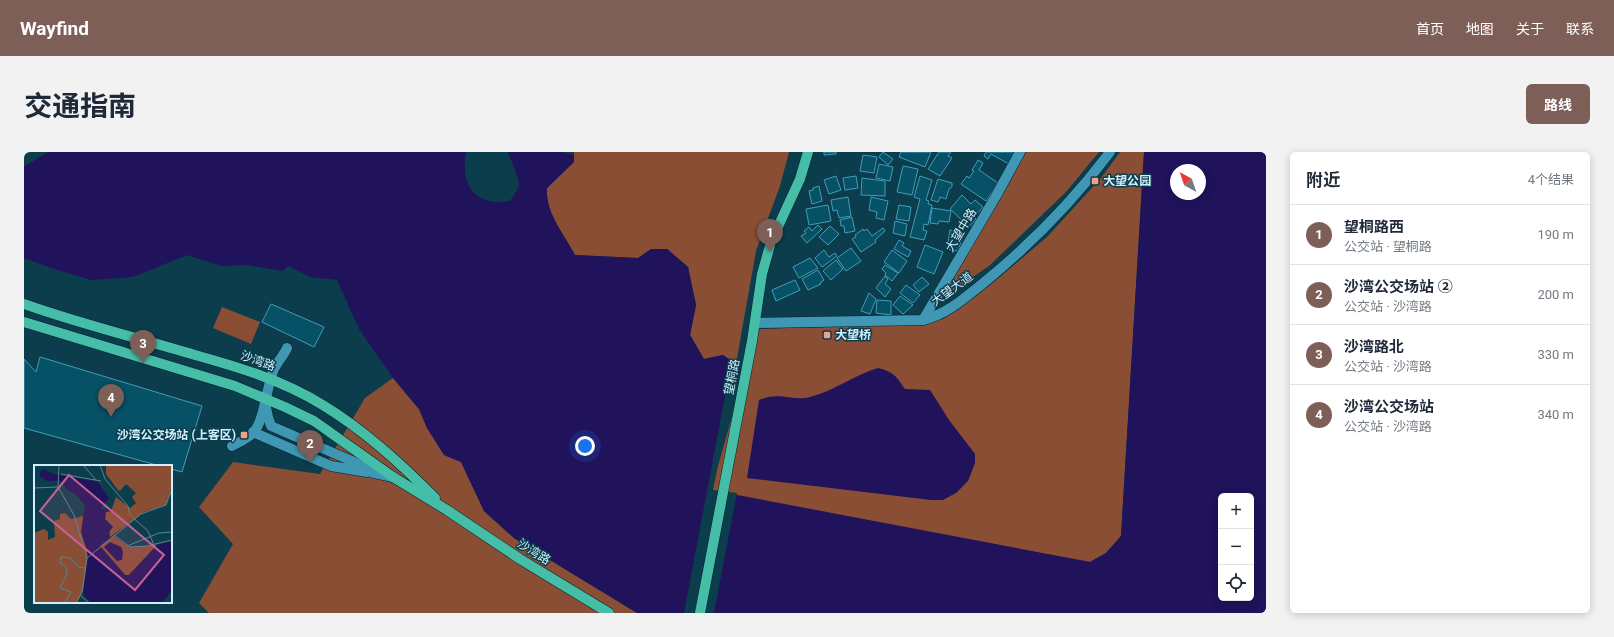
<!DOCTYPE html>
<html lang="zh">
<head>
<meta charset="utf-8">
<style>
  body { margin:0; font-family:Roboto,"Noto Sans SC",sans-serif; background:#f2f2f3; color:#1f2937 }
  .controls { position:absolute; right:12px; bottom:12px; display:grid; overflow:hidden; border-radius:6px; box-shadow:0 2px 10px #0003 }
  .controls button { width:36px; height:36px; display:grid; place-items:center; padding:0; border:0; border-bottom:1px solid #e0e1e3; background:#fff; color:#1f2937; font:20px sans-serif }
  .compass { position:absolute; left:1146px; top:12px; width:36px; height:36px; border-radius:50%; background:#fff; box-shadow:0 2px 10px #0003; rotate:320deg }
  .you { position:absolute; left:561px; top:294px; width:14px; height:14px; margin:-10px; border:3px solid #fff; border-radius:50%; background:#1a73e8; box-shadow:0 0 0 6px #1a73e833 }
  .badge { display:grid; place-items:center; width:26px; height:26px; border-radius:50%; background:#7e5f57; color:#fff; font-size:13px; font-weight:700 }
  .pin { position:absolute; translate:-50% -33px; filter:drop-shadow(0 1px 2px #0008) }
  .pin::after { content:''; position:absolute; top:21px; width:14px; height:12px; background:inherit; clip-path:polygon(0 0,100% 0,50% 100%) }
  .list { margin:0; padding:0; list-style:none }
  h2 { display:flex; justify-content:space-between; align-items:center; height:52px; margin:0; padding:0 16px; font-size:17px }
  h2 small { font-size:13px; font-weight:400; color:#747a83 }
  .list li { display:grid; grid-template-columns:26px 1fr auto; gap:12px; align-items:center; box-sizing:border-box; height:60px; padding:0 16px; border-top:1px solid #e0e1e3 }
  .list b { display:block; font-size:15px; white-space:nowrap }
  .list p { margin:0; font-size:13px; white-space:nowrap; color:#747a83 }
  .list em { font-size:13px; font-style:normal; color:#747a83 }
  .icon { flex:none; width:22px; height:22px; fill:none; stroke:currentColor; stroke-width:2; stroke-linecap:round; stroke-linejoin:round }
  .map { position:relative; flex:none; width:1242px; height:461px; overflow:hidden; border-radius:6px }
  header { display:flex; align-items:center; gap:24px; box-sizing:border-box; height:56px; padding:0 20px; background:#7e5f57; color:#fff }
  header strong { font-size:19px }
  nav { display:flex; gap:22px; margin-inline-start:auto; font-size:14px }
  .intro { display:flex; align-items:center; justify-content:space-between; box-sizing:border-box; height:96px; padding:0 24px }
  h1 { margin:0; font-size:28px }
  .button { padding:10px 18px; border-radius:6px; background:#7e5f57; color:#fff; font-size:14px; font-weight:700 }
  main { display:flex; gap:24px; padding:0 24px }
  aside { flex:1; background:#fff; border-radius:6px; box-shadow:0 2px 10px #0003 }
  .map>svg:first-child { display:block }
  .green { fill:#8a4e35 }
  .water { fill:#20125b; fill-rule:evenodd }
  .pier { fill:#0c3d4c }
  .building { fill:#065165; stroke:#449cb9 }
  .lines { fill:none; stroke-linecap:round; stroke-linejoin:round }
  .minor-casing { stroke:#06222b; stroke-width:11 }
  .major-casing { stroke:#06222b; stroke-width:11 }
  .minor { stroke:#3f97b4; stroke-width:10 }
  .major { stroke:#45bda7; stroke-width:10 }
  .poi-dot { fill:#f2a07f; stroke:#0c3d4c; stroke-width:1.5 }
  .labels { text-anchor:middle; dominant-baseline:central; stroke-width:3; stroke-linejoin:round; paint-order:stroke }
  .poi-label { font-size:12px; font-weight:bold; fill:#cfeffc; stroke:#0c3d4c; text-anchor:start }
  .street-label { font-size:12px; fill:#cfeffc; stroke:#0c3d4c }
  .inset-road { fill:none; stroke:#5a8492; stroke-width:1 }
  .view { fill:#c76393; fill-opacity:0.15; stroke:#c76393; stroke-width:2 }
  .inset-edge { fill:none; stroke:#cfeffc; stroke-width:2 }
</style>
</head>
<body>
<header>
<strong>Wayfind</strong>
<nav><a>首页</a><a>地图</a><a>关于</a><a>联系</a></nav>
</header>
<div class="intro"><h1>交通指南</h1><a class="button">路线</a></div>
<main>
<div class="map">
<svg width="1242" height="461" viewBox="0 0 1242 461">
  <rect width="100%" height="100%" fill="#0c3d4c"/>
  <!-- green -->
  <g class="green">
    <path d="M550,0H765L756,34L732,99L712,212L699,203L680,207L666,183L672,153L664,115L643,97H627L614,106L551,103C540,82 521,61 523,36L550,10Z"/>
    <path d="M1002,0H1075L1042,40L965,114L914,149Z"/>
    <path d="M1096,0H1120L1097,384L1082,401L1066,410L686,342L733,177L878,173L919,167L965,134L1023,85L1077,26Z"/>
    <path d="M198,155L236,170L227,192L189,176Z"/>
    <path d="M369,226L395,257L403,276L420,303L437,310L460,359L490,386L613,461H185L175,451L209,392L175,355L209,310L296,322L341,246Z"/>
  </g>
  <!-- water -->
  <g class="water">
    <path d="M24,0H442C436,33 451,55 486,49L495,35L494,26L484,0H537L550,3V10L523,36C521,60 540,82 551,103L614,106L627,97H643L664,115L672,153L666,183L680,207L699,203L712,212L687,341L692,339L1066,410L1082,401L1097,384L1120,0H1242V461H613L490,386L460,359L437,310L420,303L403,276L395,257L369,226L335,177L313,128L286,125L264,114L258,119L223,113L198,114L163,103L109,125L67,128L27,116L0,106V15ZM1152,18H1176V42H1152ZM1197,344H1227V446H1197Z"/>
    <path d="M854,216C870,220 872,224 881,237L906,238L925,268L951,302V311L944,329L932,341L919,348H907L723,326L735,248C758,239 767,250 786,245C810,239 830,223 854,216Z"/>
  </g>
  <!-- pier -->
  <path class="pier" d="M708,207L714,212L689,338L713,341L690,461H660Z"/>
  <!-- building -->
  <g class="building">
    <path d="M800,0H812V2L800,3Z"/>
    <path d="M859,0L869,7L864,13L855,5Z"/>
    <path d="M877,0H907L901,15L875,5Z"/>
    <path d="M915,0H927L924,4L928,6L916,24L904,17Z"/>
    <path d="M962,0H992L985,12L967,2L964,7L960,4Z"/>
    <path d="M839,3L853,5L850,21L836,19Z"/>
    <path d="M954,8L959,11L955,18L974,31L962,49L937,32L943,24L945,26L950,19L948,18Z"/>
    <path d="M855,12L869,15L866,29L852,26Z"/>
    <path d="M879,14L894,17L888,43L873,40Z"/>
    <path d="M812,24L817,38L805,42L800,28Z"/>
    <path d="M832,24L834,36L821,38L819,26Z"/>
    <path d="M896,24L908,28L902,48L905,49L904,52L908,53L904,73L900,72L899,78L903,79L900,88L886,85L896,47L890,45Z"/>
    <path d="M838,26L861,29V44L837,43Z"/>
    <path d="M914,27L928,31V35L925,37L922,47L916,45L914,50L907,48Z"/>
    <path d="M795,34L798,49L788,52L785,39L789,38V36Z"/>
    <path d="M938,43L947,52L951,48L959,55L950,65L952,67L945,75L926,57Z"/>
    <path d="M824,45L827,64L815,66L813,58L809,59L807,48Z"/>
    <path d="M847,45L864,49L860,68L852,66L853,60L845,58Z"/>
    <path d="M804,53L807,69L785,73L782,57Z"/>
    <path d="M875,53L887,55L885,69L872,67Z"/>
    <path d="M908,56L927,59L925,70L915,69L914,72L906,71Z"/>
    <path d="M828,65L831,79L821,81L820,74H817L816,68Z"/>
    <path d="M871,69L883,72L881,84L869,81Z"/>
    <path d="M794,73L798,77L783,91L777,84L782,81L780,79L785,75L788,79Z"/>
    <path d="M806,74L815,82L804,93L795,85Z"/>
    <path d="M859,76L861,79L851,88L852,90L837,100L828,87L832,85L831,83L839,77L840,79L843,77L848,84Z"/>
    <path d="M926,78L940,81L934,99L923,97Z"/>
    <path d="M875,88L880,91L878,94L887,99L884,105L870,97Z"/>
    <path d="M901,93L919,100L910,122L893,115Z"/>
    <path d="M827,96L837,109L822,119L813,106Z"/>
    <path d="M800,98L805,105L811,101L813,104L798,115L791,106Z"/>
    <path d="M868,98L883,109L875,121L860,110Z"/>
    <path d="M786,106L794,116L775,126L769,115Z"/>
    <path d="M812,108L819,117L807,128L799,119Z"/>
    <path d="M861,113L874,121L868,129L861,123L862,121L858,117Z"/>
    <path d="M794,118L800,128L796,131L797,132L784,138L778,127Z"/>
    <path d="M861,124L864,127L861,132L867,137L861,145L852,136Z"/>
    <path d="M898,125L905,132L895,140L889,133Z"/>
    <path d="M771,128L776,138L752,149L748,138Z"/>
    <path d="M882,133L896,143L889,151L876,141Z"/>
    <path d="M845,141L852,147L846,162L837,159Z"/>
    <path d="M876,144L889,153L879,162L869,153Z"/>
    <path d="M853,148L867,149V163L852,161Z"/>
    <path d="M247,152L300,175L290,195L238,170Z"/>
    <path d="M16,205L178,254L158,320L147,317V314H136L0,276V207L12,220Z"/>
  </g>
  <g class="lines">
    <defs>
      <g id="minor">
        <path d="M899,168L972,44L996,0"/>
        <path d="M731,171L899,168C924,162 943,144 963,128C1009,90 1050,48 1086,0"/>
        <path d="M240,246L244,265L247,274L328,309L350,321L369,325"/>
        <path d="M229,280L307,314L343,320"/>
        <path d="M208,294C215,290 223,287 229,281C241,268 242,235 250,217C254,209 260,203 263,196"/>
      </g>
      <g id="major">
        <path d="M0,152C56,172 114,186 171,203C214,215 258,228 297,252C339,277 376,311 411,346"/>
        <path d="M0,170L211,234L261,255L290,269L369,325L423,358L496,407L585,461"/>
        <path d="M676,461L728,189L738,122L747,90L776,27L784,0"/>
      </g>
    </defs>
    <!-- minor casing -->
    <use href="#minor" class="minor-casing"/>
    <!-- major casing -->
    <use href="#major" class="major-casing"/>
    <!-- minor -->
    <use href="#minor" class="minor"/>
    <!-- major -->
    <use href="#major" class="major"/>
  </g>
  <!-- markers -->
  <g class="poi-dot">
    <rect x="1067" y="25" width="8" height="8" rx="2"/>
    <rect x="799" y="179" width="8" height="8" rx="2"/>
    <rect x="216" y="279" width="8" height="8" rx="2"/>
  </g>
  <g class="labels">
    <!-- poi labels -->
    <g class="poi-label">
      <text x="1079" y="29">大望公园</text>
      <text x="811" y="183">大望桥</text>
      <text x="212" y="283" text-anchor="end">沙湾公交场站 (上客区)</text>
    </g>
    <!-- street labels -->
    <g class="street-label">
      <text transform="translate(937 78) rotate(-59)">大望中路</text>
      <text transform="translate(928 137) rotate(-36)">大望大道</text>
      <text transform="translate(234 209) rotate(20)">沙湾路</text>
      <text transform="translate(708 225) rotate(-79)">望桐路</text>
      <text transform="translate(510 400) rotate(32)">沙湾路</text>
    </g>
  </g>
  <!-- overview -->
  <g transform="translate(10 313)">
    <rect width="138" height="138" fill="#0c3d4c"/>
    <path d="M72,0H138V22L132,40L110,47L76,72L75,58L71,54L72,47L77,46L82,32L96,43L102,38L98,32L102,28L92,19L86,26L84,25L72,9ZM31,48L37,54L49,51L54,94L50,124L43,138H0V68L10,64L14,67V75L21,72L20,56L26,54V49ZM80,71L95,82L123,80L95,110H91L66,81Z" fill="#8a4e35"/>
    <path d="M8,4L20,9L64,17L75,33L67,43L71,45L73,40L77,46L72,47L71,54L79,62L75,67L76,72L66,81L91,110H95L123,80L138,76V125L128,138H58L51,132L49,127L54,89L47,67L51,40L41,29L32,24L28,16H14L5,11ZM76,77L87,82L89,87L88,95L83,96L70,82Z" fill="#20125b"/>
    <path class="inset-road" d="M25,0L24,22L40,50L53,93L48,127L42,138M49,0L62,15M66,0L71,14L94,41L96,50L114,66L120,80M27,9L67,16M0,23L24,22M80,70L96,82L113,81L138,75M93,81L125,68L138,67M53,93L107,49L132,40L138,24M46,130L55,138M31,138L37,127L26,123L33,109L32,101L26,98L27,92L36,93L45,102L51,103"/>
    <path class="view" d="M35,10L130,90L101,125L6,46Z"/>
    <rect width="138" height="138" class="inset-edge"/>
  </g>
</svg>
<div class="controls">
<button>+</button>
<button>−</button>
<button><svg class="icon" aria-label="locate" viewBox="0 0 24 24"><circle cx="12" cy="12" r="6"/><path d="M12 2v4M12 18v4M2 12h4M18 12h4"/></svg></button>
</div>
<svg class="compass" viewBox="-18 -18 36 36"><path d="M0-13l5 13h-10z" fill="#e53935"/><path d="M0 13l5-13h-10z" fill="#747a83"/></svg>
<div class="you"></div>
<div class="pin badge" style="left:746px;top:100px">1</div>
<div class="pin badge" style="left:286px;top:311px">2</div>
<div class="pin badge" style="left:119px;top:211px">3</div>
<div class="pin badge" style="left:87px;top:265px">4</div>
</div>
<aside>
<h2>附近<small>4个结果</small></h2>
<ul class="list">
<li><span class="badge">1</span><div><b>望桐路西</b><p>公交站 · 望桐路</p></div><em>190 m</em></li>
<li><span class="badge">2</span><div><b>沙湾公交场站 ②</b><p>公交站 · 沙湾路</p></div><em>200 m</em></li>
<li><span class="badge">3</span><div><b>沙湾路北</b><p>公交站 · 沙湾路</p></div><em>330 m</em></li>
<li><span class="badge">4</span><div><b>沙湾公交场站</b><p>公交站 · 沙湾路</p></div><em>340 m</em></li>
</ul>
</aside>
</main>
</body>
</html>
